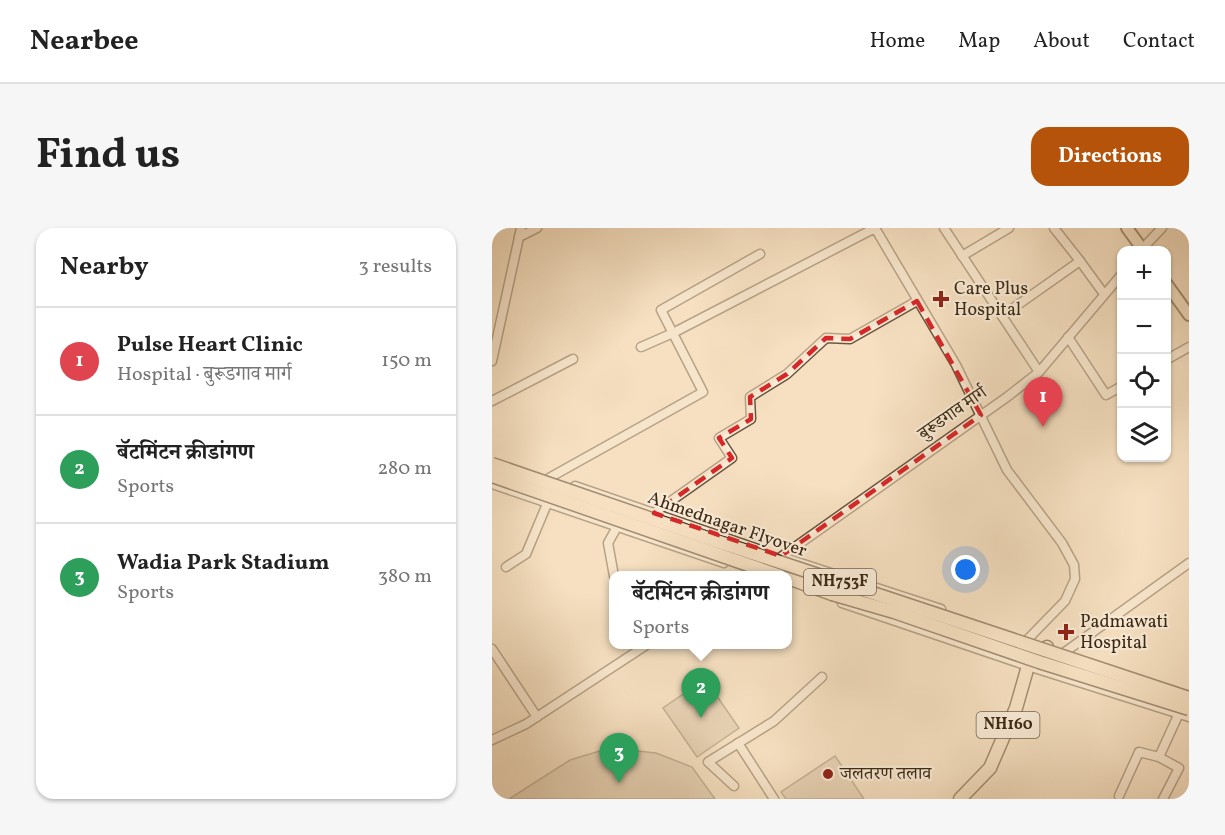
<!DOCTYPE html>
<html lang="en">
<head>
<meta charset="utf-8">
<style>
  body { margin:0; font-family:Vollkorn,"Noto Serif Devanagari",serif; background:#f6f6f6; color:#222 }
  .controls { position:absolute; right:18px; top:18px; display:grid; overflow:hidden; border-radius:12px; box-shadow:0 2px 4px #0004 }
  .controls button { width:54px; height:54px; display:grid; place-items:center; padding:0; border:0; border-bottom:2px solid #e0e0e0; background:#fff; color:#222; font:30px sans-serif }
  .you { position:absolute; left:474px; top:342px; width:21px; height:21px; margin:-15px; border:4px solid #fff; border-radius:50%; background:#1a73e8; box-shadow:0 0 0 9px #1a73e833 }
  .badge { display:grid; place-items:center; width:39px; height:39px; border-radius:50%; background:#b45309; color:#fff; font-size:20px; font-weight:700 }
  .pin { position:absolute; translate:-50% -50px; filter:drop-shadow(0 2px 3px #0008) }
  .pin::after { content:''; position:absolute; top:32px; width:21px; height:18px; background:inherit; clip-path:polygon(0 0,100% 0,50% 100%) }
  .popup { position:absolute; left:117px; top:343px; width:183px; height:78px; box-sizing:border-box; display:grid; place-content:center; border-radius:12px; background:#fff; filter:drop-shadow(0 2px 4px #0005); font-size:20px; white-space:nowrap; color:#767676 }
  .popup b { font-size:22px; color:#222 }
  .popup::after { content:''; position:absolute; left:50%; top:100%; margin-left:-12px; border:12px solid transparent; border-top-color:#fff }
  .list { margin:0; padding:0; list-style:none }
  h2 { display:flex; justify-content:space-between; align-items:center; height:78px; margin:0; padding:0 24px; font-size:26px }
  h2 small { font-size:20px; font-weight:400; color:#767676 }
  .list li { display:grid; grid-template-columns:39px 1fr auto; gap:18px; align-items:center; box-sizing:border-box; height:108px; padding:0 24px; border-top:2px solid #e0e0e0 }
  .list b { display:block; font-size:22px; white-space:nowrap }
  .list p { margin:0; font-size:20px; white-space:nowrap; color:#767676 }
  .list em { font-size:20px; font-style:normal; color:#767676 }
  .icon { flex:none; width:33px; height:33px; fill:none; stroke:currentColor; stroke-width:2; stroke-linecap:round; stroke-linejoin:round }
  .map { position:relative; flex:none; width:697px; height:571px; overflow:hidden; border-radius:18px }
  header { display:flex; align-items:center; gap:36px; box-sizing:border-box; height:84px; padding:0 30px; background:#fff; border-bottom:2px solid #e0e0e0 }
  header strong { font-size:28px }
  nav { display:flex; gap:33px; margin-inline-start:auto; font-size:21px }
  .intro { display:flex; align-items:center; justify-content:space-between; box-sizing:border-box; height:144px; padding:0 36px }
  h1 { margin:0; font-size:42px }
  .button { padding:15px 27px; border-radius:18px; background:#b45309; color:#fff; font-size:21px; font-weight:700 }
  main { display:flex; gap:36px; padding:0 36px }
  aside { flex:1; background:#fff; border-radius:18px; box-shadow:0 2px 4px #0004 }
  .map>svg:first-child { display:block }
  .garden { fill:#d6c1a4; stroke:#89755c; stroke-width:1.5 }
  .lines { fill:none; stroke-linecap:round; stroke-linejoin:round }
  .minor-casing { stroke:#6a573f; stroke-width:11 }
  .major-casing { stroke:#3c2914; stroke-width:14 }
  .highway-casing { stroke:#3c2914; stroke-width:15 }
  .minor { stroke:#f9ebd7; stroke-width:8 }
  .major { stroke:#f6e0c1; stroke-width:10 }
  .highway { stroke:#f6e0c1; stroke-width:12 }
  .highway-bridge-casing { stroke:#3c2914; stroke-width:15; stroke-linecap:butt }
  .highway-bridge { stroke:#f6e0c1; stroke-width:12 }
  .marked { fill:none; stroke:#d62828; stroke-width:4.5; stroke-dasharray:12 8; stroke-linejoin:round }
  .poi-dot { fill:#8f2418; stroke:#f9ebd7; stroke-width:2 }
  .labels { text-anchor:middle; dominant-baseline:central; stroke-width:4.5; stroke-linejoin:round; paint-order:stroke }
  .shield { fill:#f9ebd7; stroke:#75634e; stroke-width:1.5 }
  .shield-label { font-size:16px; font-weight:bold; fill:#3c2914 }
  .poi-label { font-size:18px; fill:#3c2914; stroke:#f9ebd7; text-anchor:start }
  .street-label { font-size:18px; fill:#3c2914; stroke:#f9ebd7 }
</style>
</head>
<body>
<header>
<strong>Nearbee</strong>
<nav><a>Home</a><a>Map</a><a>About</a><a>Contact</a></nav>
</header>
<div class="intro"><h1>Find us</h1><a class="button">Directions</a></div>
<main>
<aside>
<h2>Nearby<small>3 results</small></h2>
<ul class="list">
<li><span class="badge" style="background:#e0444e">1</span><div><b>Pulse Heart Clinic</b><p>Hospital · बुरूडगाव मार्ग</p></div><em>150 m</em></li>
<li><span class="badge" style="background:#2e9e5b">2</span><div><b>बॅटमिंटन क्रीडांगण</b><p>Sports</p></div><em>280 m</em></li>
<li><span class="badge" style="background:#2e9e5b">3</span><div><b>Wadia Park Stadium</b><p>Sports</p></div><em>380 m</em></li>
</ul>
</aside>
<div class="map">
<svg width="697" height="571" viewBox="0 0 697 571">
  <rect width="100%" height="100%" fill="#f6e0c1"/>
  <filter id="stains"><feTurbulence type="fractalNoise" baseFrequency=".00333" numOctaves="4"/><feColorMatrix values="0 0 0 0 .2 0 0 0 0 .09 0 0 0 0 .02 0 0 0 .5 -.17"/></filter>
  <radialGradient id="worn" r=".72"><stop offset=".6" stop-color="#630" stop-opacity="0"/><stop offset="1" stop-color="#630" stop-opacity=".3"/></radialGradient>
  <!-- garden -->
  <g class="garden">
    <path d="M213,451L247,500L205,529L171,480Z"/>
    <path d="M118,520L164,525L200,539L223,571H17L78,532Z"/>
    <path d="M343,528L372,571H294L289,564Z"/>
  </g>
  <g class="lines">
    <defs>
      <g id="minor">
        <path d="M452,0L547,144"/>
        <path d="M562,0L588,33"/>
        <path d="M27,9L45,0"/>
        <path d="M649,22L670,0"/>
        <path d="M470,28L517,0"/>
        <path d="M510,88L588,33L612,66"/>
        <path d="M576,109L614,167L630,158"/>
        <path d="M149,119L181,105L383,0L464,137L515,242L570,315L582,337L583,351L573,373L535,412"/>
        <path d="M674,132L697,119"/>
        <path d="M0,133L29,0"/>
        <path d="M0,173L81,131"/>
        <path d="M57,250L211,164L169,82L268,26"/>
        <path d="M0,256L232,335"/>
        <path d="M83,258L269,322"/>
        <path d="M162,285L240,230L227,210L259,191L258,169L295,146L334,110L358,111L425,73"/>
        <path d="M293,330L449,381"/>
        <path d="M14,339L34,326L55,276"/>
        <path d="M122,348L116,315L125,299"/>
        <path d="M262,348L515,169L547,144L630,46"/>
        <path d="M350,375L536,438L697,489"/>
        <path d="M0,421L45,489"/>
        <path d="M566,429L697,335"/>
        <path d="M0,512L34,496L156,416"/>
        <path d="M246,515L282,571"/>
        <path d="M667,529L687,540L671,571"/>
        <path d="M242,558L216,534L282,493L330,449"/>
        <path d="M627,568L647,524L667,529L689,481"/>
      </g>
      <g id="major">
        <path d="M635,0L651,22"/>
        <path d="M674,55L697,87"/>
      </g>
      <g id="highway">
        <path d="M296,350L340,366"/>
        <path d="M468,571L498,540L524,480L536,438L555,419"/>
      </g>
    </defs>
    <!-- minor casing -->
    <use href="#minor" class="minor-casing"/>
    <!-- major casing -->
    <use href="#major" class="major-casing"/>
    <!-- highway casing -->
    <use href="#highway" class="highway-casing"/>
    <!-- minor -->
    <use href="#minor" class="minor"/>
    <!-- major -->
    <use href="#major" class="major"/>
    <!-- highway -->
    <use href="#highway" class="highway"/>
    <defs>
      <g id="highway-bridge">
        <path d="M0,236L218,311L697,470"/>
        <path d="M0,248L288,348"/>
        <path d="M340,366L402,384L547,434L697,481"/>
      </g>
    </defs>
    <!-- highway-bridge casing -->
    <use href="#highway-bridge" class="highway-bridge-casing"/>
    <!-- highway-bridge -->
    <use href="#highway-bridge" class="highway-bridge"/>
  </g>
  <!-- marked area -->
  <path d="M0 0H697V571H0ZM425,73L489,187L289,328L162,285L240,230L227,210L259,191L258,169L295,146L334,110L358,111Z" fill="#f6e0c1" fill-opacity=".55" fill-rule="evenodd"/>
  <path class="marked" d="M425,73L489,187L289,328L162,285L240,230L227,210L259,191L258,169L295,146L334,110L358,111Z"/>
  <!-- markers -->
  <g class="poi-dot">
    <path d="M446 62h6v6h6v6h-6v6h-6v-6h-6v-6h6z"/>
    <path d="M571 395h6v6h6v6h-6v6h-6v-6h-6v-6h6z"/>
    <circle cx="336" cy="546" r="6"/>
  </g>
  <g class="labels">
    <!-- shield labels -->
    <g class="shield">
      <rect x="312" y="341" width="72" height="26" rx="4.5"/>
      <rect x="484.5" y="484" width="63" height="26" rx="4.5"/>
    </g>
    <g class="shield-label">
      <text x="348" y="354">NH753F</text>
      <text x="516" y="497">NH160</text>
    </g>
    <!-- poi labels -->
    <g class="poi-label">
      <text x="462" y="61">Care Plus<tspan x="462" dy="21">Hospital</tspan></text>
      <text x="588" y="394">Padmawati<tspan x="588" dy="21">Hospital</tspan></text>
      <text x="348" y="546">जलतरण तलाव</text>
    </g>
    <!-- street labels -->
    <g class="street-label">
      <text transform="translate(461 186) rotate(-35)">बुरूडगाव मार्ग</text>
      <text transform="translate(235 297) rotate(19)">Ahmednagar Flyover</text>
    </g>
  </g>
  <rect width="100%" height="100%" filter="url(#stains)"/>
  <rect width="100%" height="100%" fill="url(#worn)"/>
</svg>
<div class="controls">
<button>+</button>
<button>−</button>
<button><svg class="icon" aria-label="locate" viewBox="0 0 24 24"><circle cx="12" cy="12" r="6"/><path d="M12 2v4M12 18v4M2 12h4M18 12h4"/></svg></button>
<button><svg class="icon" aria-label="layers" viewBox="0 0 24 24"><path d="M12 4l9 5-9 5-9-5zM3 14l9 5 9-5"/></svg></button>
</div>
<div class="you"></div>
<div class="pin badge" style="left:551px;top:199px;background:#e0444e">1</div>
<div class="pin badge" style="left:209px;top:490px;background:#2e9e5b">2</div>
<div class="popup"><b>बॅटमिंटन क्रीडांगण</b>Sports</div>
<div class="pin badge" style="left:127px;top:555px;background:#2e9e5b">3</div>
</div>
</main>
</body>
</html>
